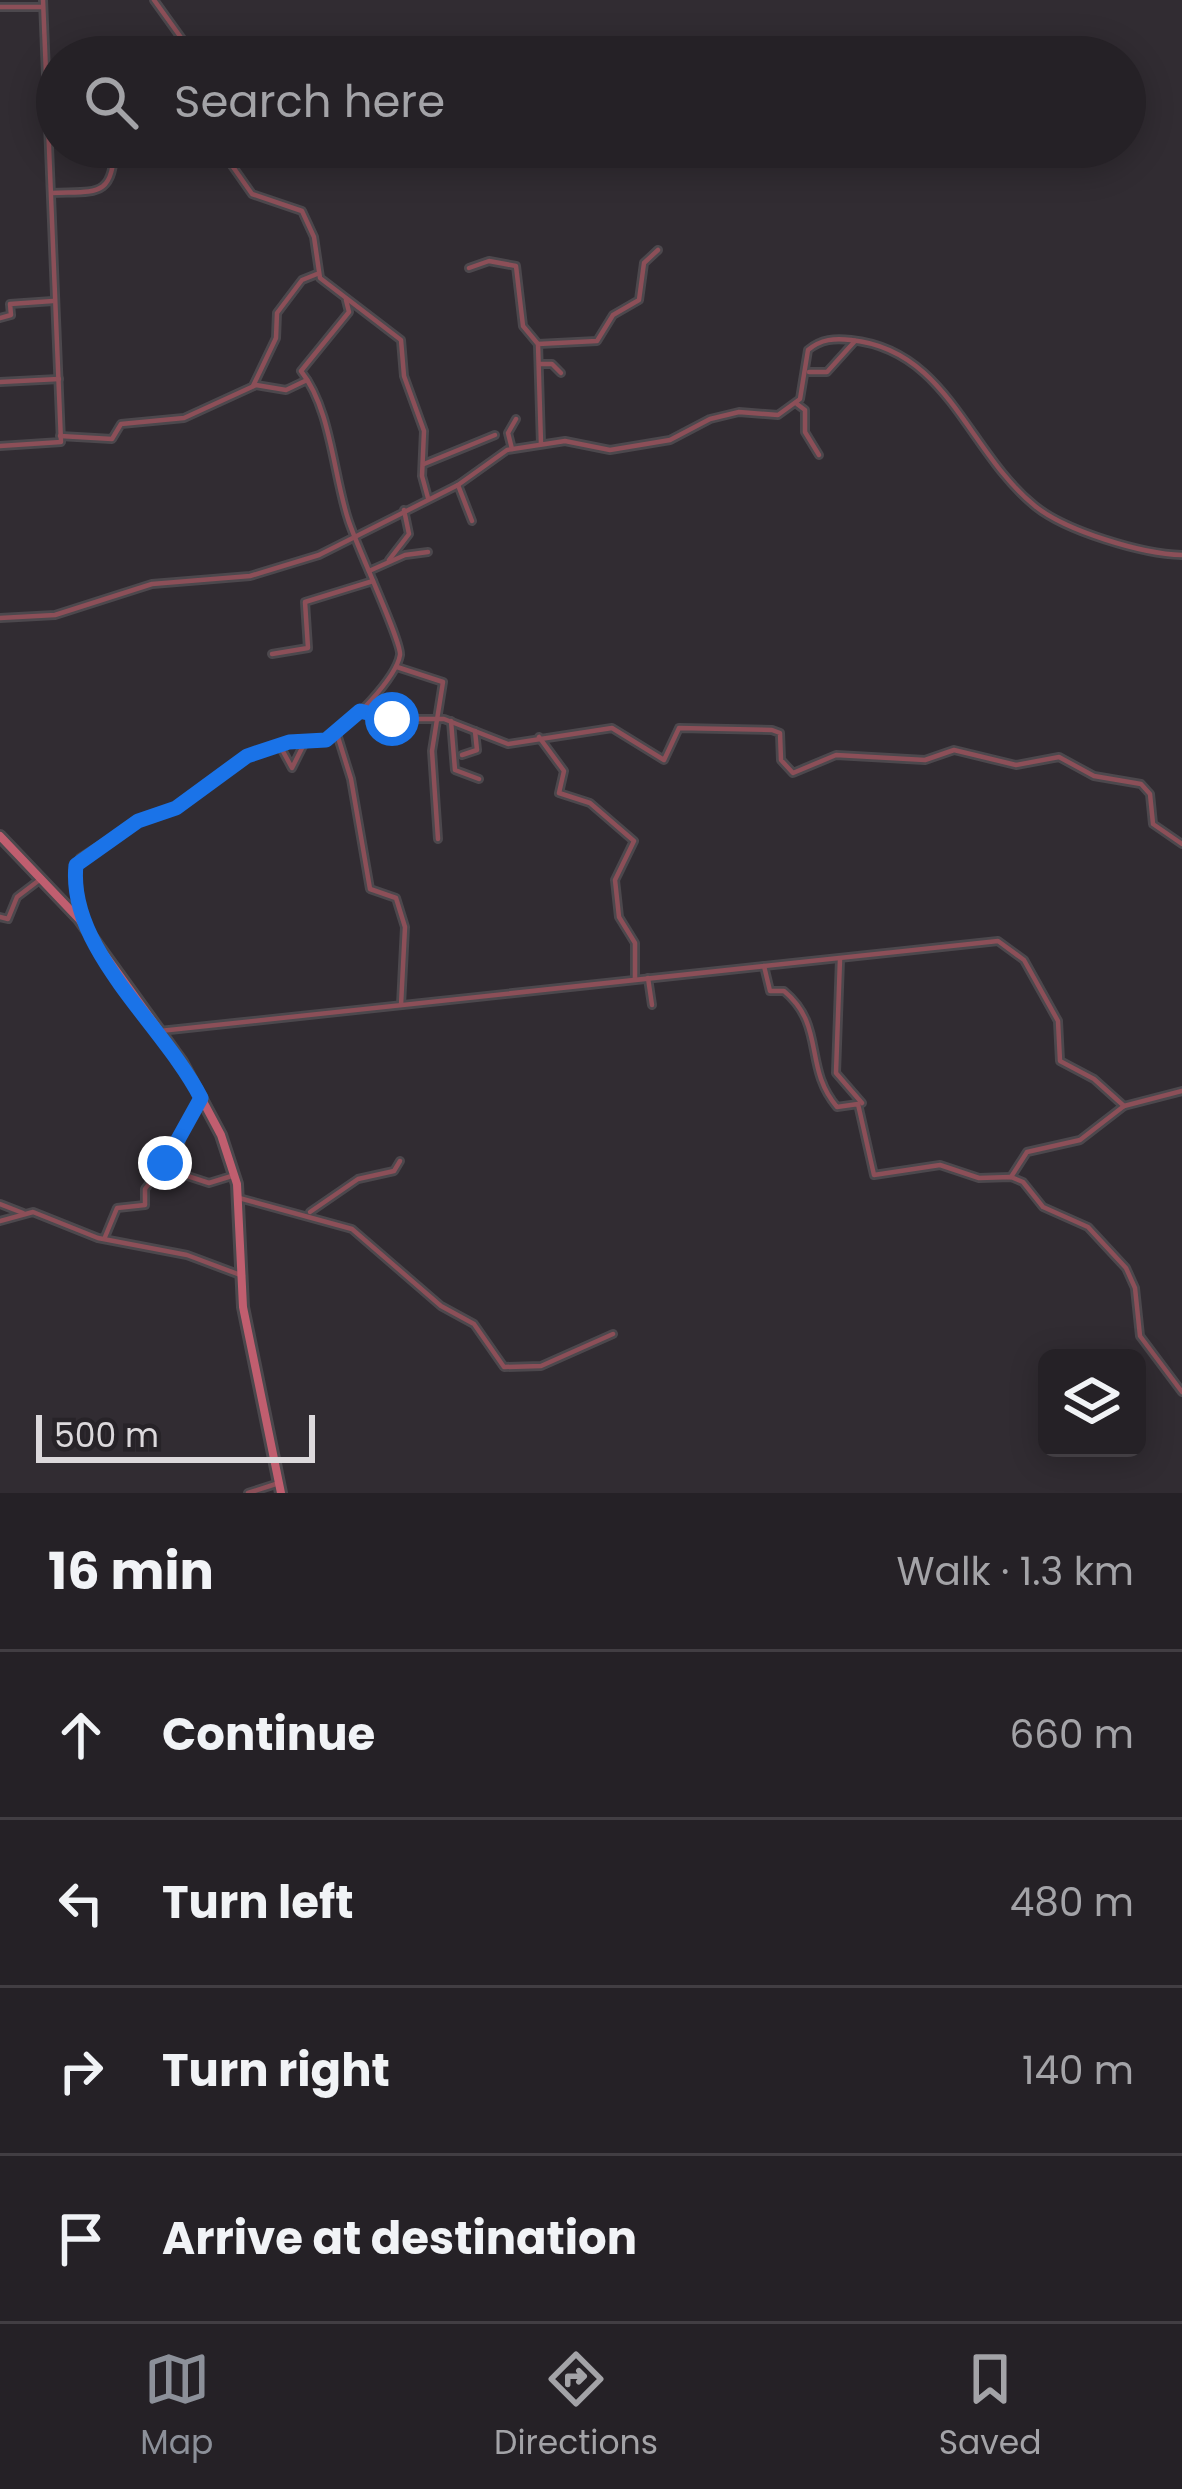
<!DOCTYPE html>
<html lang="en">
<head>
<meta charset="utf-8">
<style>
  body { margin:0; font-family:Poppins,sans-serif; background:#2d292e; color:#f1f3f6 }
  .controls { position:absolute; right:36px; bottom:36px; display:grid; overflow:hidden; border-radius:18px; box-shadow:0 6px 30px #0003 }
  .controls button { width:108px; height:108px; display:grid; place-items:center; padding:0; border:0; border-bottom:3px solid #423e43; background:#252126; color:#f1f3f6; font:60px sans-serif }
  .scale { position:absolute; left:36px; bottom:30px; width:279px; box-sizing:border-box; padding-left:12px; border:6px solid #dcd9dc; border-top:0; font-size:33px; line-height:42px; white-space:nowrap; color:#dcd9dc; -webkit-text-stroke:9px #272328; paint-order:stroke }
  .stop { position:absolute; width:36px; height:36px; margin:-27px; border:9px solid #1a73e8; border-radius:50%; background:#fff }
  .stop.end { background:#1a73e8; border-color:#fff; box-shadow:0 3px 12px #0008 }
  .list { margin:0; padding:0; list-style:none }
  h2 { display:flex; justify-content:space-between; align-items:center; height:156px; margin:0; padding:0 48px; font-size:51px }
  h2 small { font-size:39px; font-weight:400; color:#a3a3a7 }
  .list li { display:grid; grid-template-columns:78px 1fr auto; gap:36px; align-items:center; box-sizing:border-box; height:168px; padding:0 48px; border-top:3px solid #423e43 }
  .list b { display:block; font-size:45px; white-space:nowrap }
  .list em { font-size:39px; font-style:normal; color:#a3a3a7 }
  .icon { flex:none; width:66px; height:66px; fill:none; stroke:currentColor; stroke-width:2; stroke-linecap:round; stroke-linejoin:round }
  .map { position:relative; flex:none; width:1182px; height:1493px; overflow:hidden }
  .search { position:absolute; background:#252126; box-shadow:0 6px 30px #0003; left:36px; right:36px; top:36px; height:132px; display:flex; align-items:center; gap:30px; box-sizing:border-box; padding:0 42px; border-radius:66px; color:#a3a3a7; font-size:45px }
  .sheet { height:828px; background:#252126 }
  nav { display:flex; justify-content:space-around; align-items:center; box-sizing:border-box; height:168px; border-top:3px solid #423e43; background:#252126; font-size:33px; color:#a3a3a7 }
  nav a { display:grid; justify-items:center; gap:6px }
  nav .on { color:#8c9099 }
  .map>svg:first-child { display:block }
  .lines { fill:none; stroke-linecap:round; stroke-linejoin:round }
  .street-casing { stroke:#4c484d; stroke-width:10 }
  .secondary-casing { stroke:#4c484d; stroke-width:14 }
  .street { stroke:#8c4f58; stroke-width:4.5 }
  .secondary { stroke:#c05e6f; stroke-width:8 }
  .route { stroke:#1a73e8; stroke-width:15 }
</style>
</head>
<body>
<div class="map">
<svg width="1182" height="1493" viewBox="0 0 1182 1493">
  <rect width="100%" height="100%" fill="#312c32"/>
  <g class="lines">
    <defs>
      <g id="street">
        <path d="M154,0L195,57"/>
        <path d="M0,7H42"/>
        <path d="M219,147L252,194L302,211L314,237L320,278L401,340L404,376L424,431L422,476L428,498"/>
        <path d="M52,193C94,191 114,199 114,147"/>
        <path d="M469,268L489,261L516,266L523,326L538,344L541,444"/>
        <path d="M0,318L11,315L10,304L53,301"/>
        <path d="M538,344L597,341L613,315L639,300L644,263L658,250"/>
        <path d="M539,364H552L561,373"/>
        <path d="M809,372H827L855,341"/>
        <path d="M0,382L59,379"/>
        <path d="M253,386L276,338L277,313L302,280L317,274"/>
        <path d="M797,404L805,410V432L819,455"/>
        <path d="M60,436L112,439L121,424L184,418L256,385L286,390L307,380"/>
        <path d="M0,446L61,442L43,0"/>
        <path d="M512,449L508,433L516,419"/>
        <path d="M424,464L495,435"/>
        <path d="M458,485L472,521"/>
        <path d="M389,560L409,534L404,510"/>
        <path d="M369,571L405,555L428,552"/>
        <path d="M0,618L55,615L152,584L250,576L319,555L458,485L507,450L565,441L610,450L670,440L710,419L739,412L778,415L800,399L808,350C821,339 835,338 851,340C948,350 967,451 1035,506C1066,531 1142,554 1182,555"/>
        <path d="M272,654L308,648L305,602L373,581"/>
        <path d="M397,667L443,682L432,751L438,839"/>
        <path d="M360,711L392,719H444L508,744L612,728L664,760L679,728L772,730L780,733L781,760L793,773L836,755L925,760L954,750L1016,765L1059,757L1094,776L1141,784L1150,794L1153,824L1182,844"/>
        <path d="M451,721L455,770L479,779"/>
        <path d="M337,734L351,779L370,889L396,898L405,927L401,1005"/>
        <path d="M539,737L564,771L559,793L590,803L634,841L615,880L619,917L635,943V979"/>
        <path d="M279,744L292,768L305,742"/>
        <path d="M462,755L477,750L475,731"/>
        <path d="M0,917L8,919L17,897L42,878"/>
        <path d="M79,918L75,871L80,858L138,821L170,811L256,752L289,742L331,738C350,724 396,679 400,655C402,642 355,543 348,519C333,473 331,409 301,371L349,312L346,300"/>
        <path d="M840,959L836,1073L862,1103"/>
        <path d="M764,966L770,991H784C826,1026 803,1067 837,1107L858,1104L874,1175L940,1165L979,1178L1011,1177L1023,1182L1043,1207L1088,1227L1126,1268L1135,1288L1140,1336L1182,1392"/>
        <path d="M648,978L652,1005"/>
        <path d="M160,1031L998,941L1024,960L1058,1021L1060,1061L1094,1079L1124,1106"/>
        <path d="M160,1167L209,1183L235,1175"/>
        <path d="M177,1173L182,1130L201,1098"/>
        <path d="M1011,1177L1027,1152L1080,1140L1124,1106L1182,1091"/>
        <path d="M239,1198L352,1229L441,1306L474,1324L504,1367L541,1366L613,1334"/>
        <path d="M0,1204L23,1213"/>
        <path d="M310,1212L358,1179L394,1171L400,1161"/>
        <path d="M0,1221L33,1212L98,1238L187,1255L243,1276"/>
        <path d="M105,1237L117,1208L145,1205V1189L180,1143"/>
        <path d="M248,1493L279,1483"/>
      </g>
      <path id="secondary" d="M0,836L79,919L182,1062L221,1135L237,1184L243,1307L281,1493"/>
    </defs>
    <!-- street casing -->
    <use href="#street" class="street-casing"/>
    <!-- secondary casing -->
    <use href="#secondary" class="secondary-casing"/>
    <!-- street -->
    <use href="#street" class="street"/>
    <!-- secondary -->
    <use href="#secondary" class="secondary"/>
  </g>
  <g class="lines">
    <!-- route -->
    <path class="route" d="M165,1163L201,1098C164,1025 67,949 76,865L138,821L176,808L247,756L289,742L326,740L360,711L392,719"/>
  </g>
</svg>
<div class="controls">
<button><svg class="icon" aria-label="layers" viewBox="0 0 24 24"><path d="M12 4l9 5-9 5-9-5zM3 14l9 5 9-5"/></svg></button>
</div>
<div class="scale">500 m</div>
<div class="stop" style="left:392px;top:719px"></div>
<div class="stop end" style="left:165px;top:1163px"></div>
<div class="search"><svg class="icon" aria-label="search" viewBox="0 0 24 24"><circle cx="10" cy="10" r="6"/><path d="M15 15l6 6"/></svg>Search here</div>
</div>
<section class="sheet">
<h2>16 min<small>Walk · 1.3 km</small></h2>
<ul class="list">
<li><svg class="icon" aria-label="ahead" viewBox="0 0 24 24"><path d="M12 20V5M6 11l6-6 6 6"/></svg><div><b>Continue</b></div><em>660 m</em></li>
<li><svg class="icon" aria-label="left" viewBox="0 0 24 24"><path d="M17 20v-9H6M10 6l-5 5 5 5"/></svg><div><b>Turn left</b></div><em>480 m</em></li>
<li><svg class="icon" aria-label="right" viewBox="0 0 24 24"><path d="M7 20v-9h11M14 6l5 5-5 5"/></svg><div><b>Turn right</b></div><em>140 m</em></li>
<li><svg class="icon" aria-label="arrive" viewBox="0 0 24 24"><path d="M6 21V4h12l-3 4 3 4H6"/></svg><div><b>Arrive at destination</b></div></li>
</ul>
</section>
<nav>
<a class="on"><svg class="icon" aria-label="map" viewBox="0 0 24 24"><path d="M3 6l6-2 6 2 6-2v14l-6 2-6-2-6 2zM9 4v14M15 6v14"/></svg>Map</a>
<a><svg class="icon" aria-label="directions" viewBox="0 0 24 24"><path d="M12 3l9 9-9 9-9-9zM9 14v-3h6M13 9l2 2-2 2"/></svg>Directions</a>
<a><svg class="icon" aria-label="saved" viewBox="0 0 24 24"><path d="M7 4h10v16l-5-4-5 4z"/></svg>Saved</a>
</nav>
</body>
</html>
